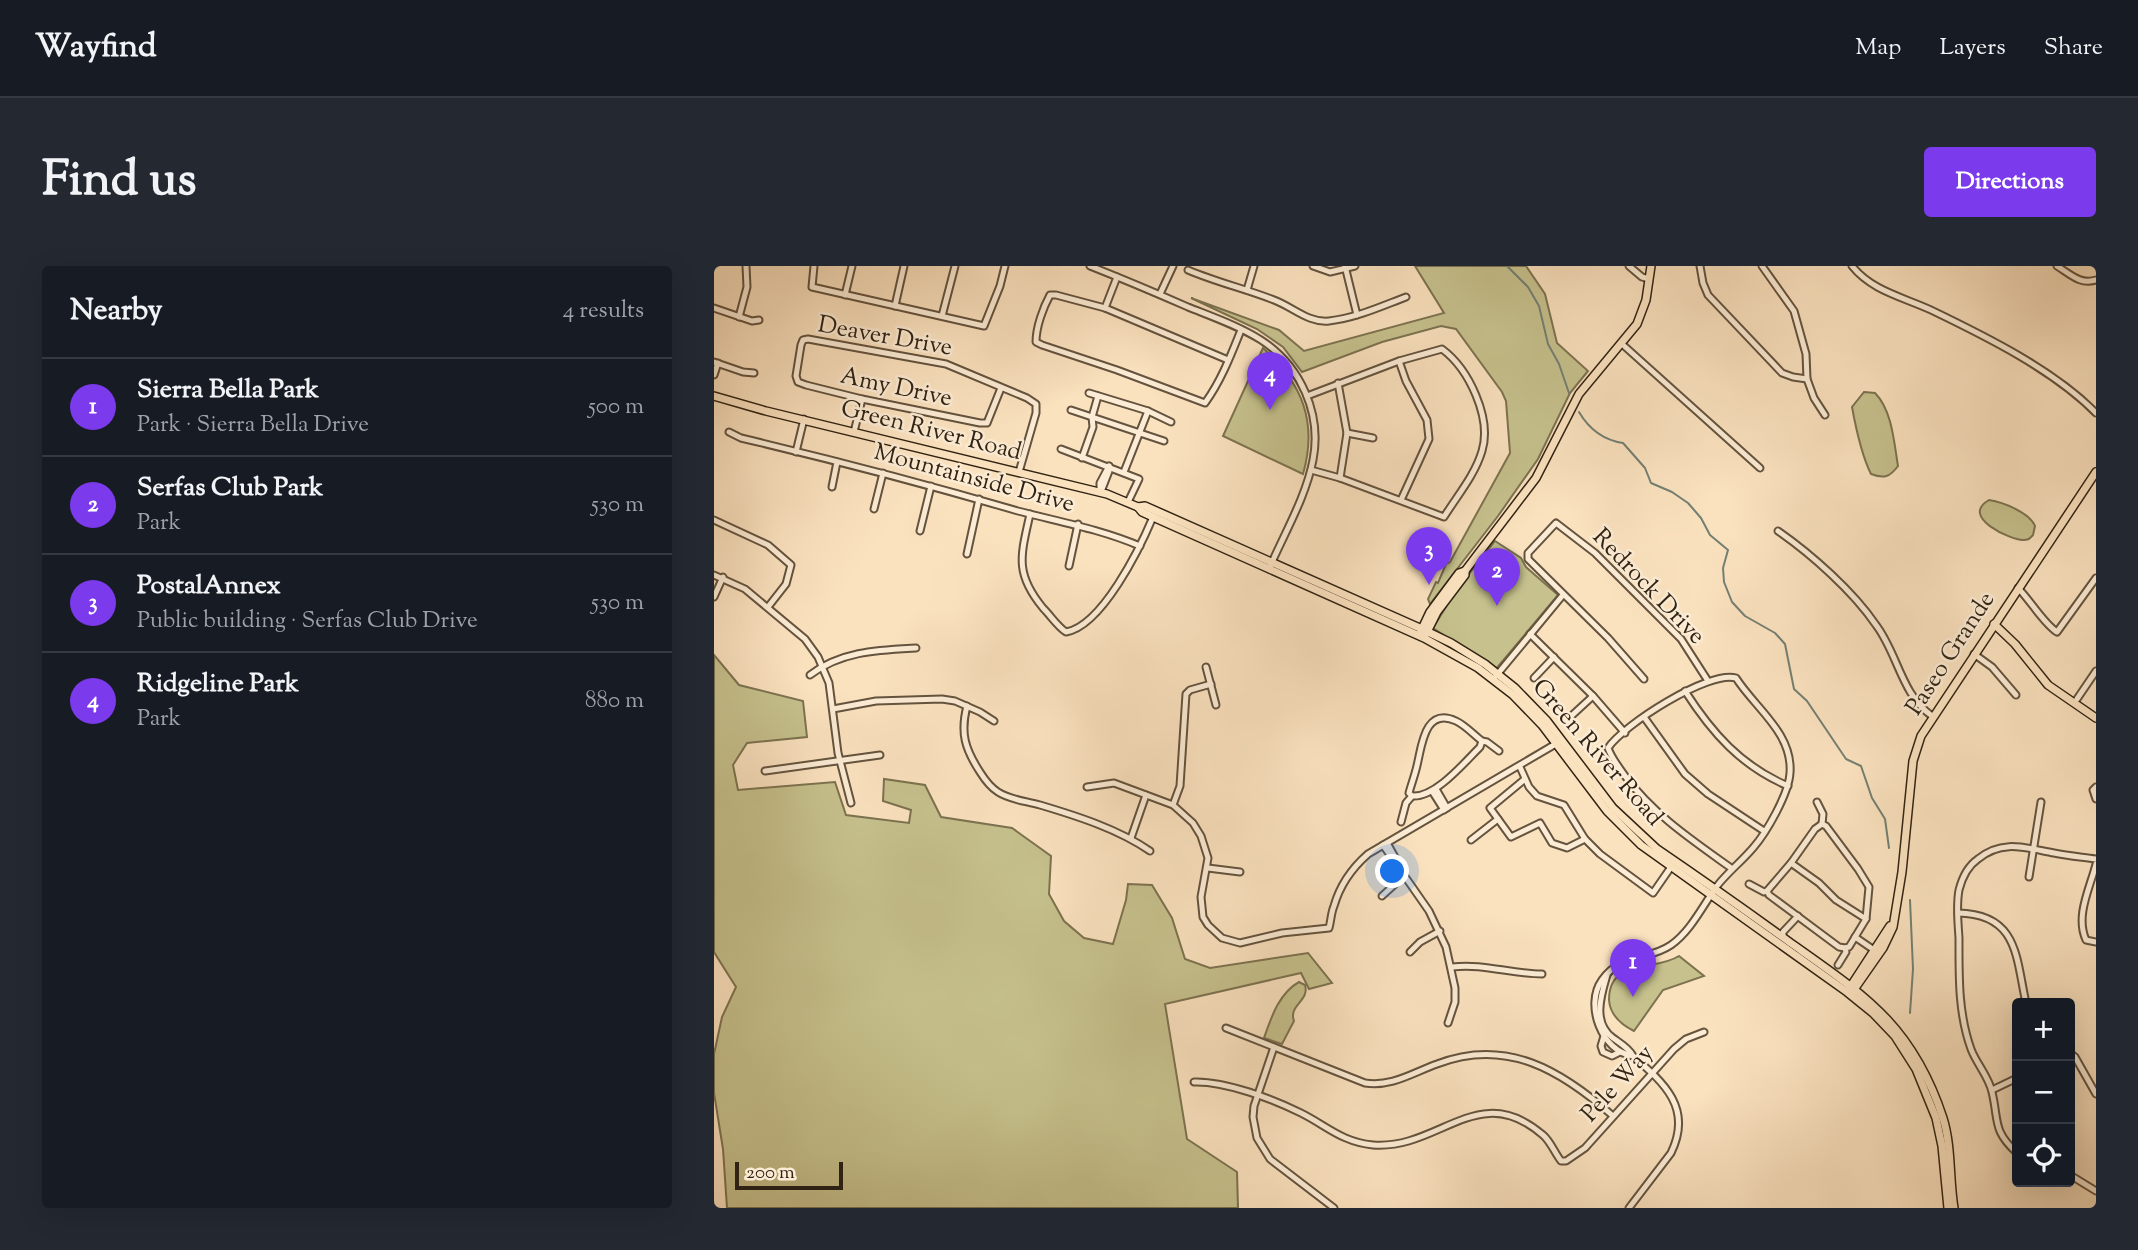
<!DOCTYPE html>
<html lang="en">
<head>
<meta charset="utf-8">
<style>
  body { margin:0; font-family:"Sorts Mill Goudy",serif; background:#242831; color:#f1f3f6 }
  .controls { position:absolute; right:21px; bottom:21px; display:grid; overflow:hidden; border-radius:7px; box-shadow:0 7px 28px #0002 }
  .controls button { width:63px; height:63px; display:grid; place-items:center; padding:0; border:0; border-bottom:2px solid #363941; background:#171b24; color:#f1f3f6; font:35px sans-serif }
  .scale { position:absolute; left:21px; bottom:18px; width:108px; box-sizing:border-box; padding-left:7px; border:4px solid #312313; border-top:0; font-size:19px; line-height:24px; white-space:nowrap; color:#312313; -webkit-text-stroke:5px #fcecd5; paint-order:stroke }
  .you { position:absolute; left:679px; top:606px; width:24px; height:24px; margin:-18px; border:5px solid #fff; border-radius:50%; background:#1a73e8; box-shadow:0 0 0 10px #1a73e833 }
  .badge { display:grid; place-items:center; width:46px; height:46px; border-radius:50%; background:#7c3aed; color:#fff; font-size:23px; font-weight:700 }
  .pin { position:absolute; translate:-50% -58px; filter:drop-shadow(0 2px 4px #0008) }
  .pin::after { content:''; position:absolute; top:37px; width:24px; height:21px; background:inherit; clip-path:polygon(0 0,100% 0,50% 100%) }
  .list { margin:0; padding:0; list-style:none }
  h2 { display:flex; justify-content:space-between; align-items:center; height:91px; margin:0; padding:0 28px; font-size:30px }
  h2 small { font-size:23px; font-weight:400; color:#9ea1a6 }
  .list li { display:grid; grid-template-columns:46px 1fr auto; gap:21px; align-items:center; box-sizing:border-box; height:98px; padding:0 28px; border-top:2px solid #363941 }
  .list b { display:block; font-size:26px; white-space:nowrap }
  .list p { margin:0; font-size:23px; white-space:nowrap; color:#9ea1a6 }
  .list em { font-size:23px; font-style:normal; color:#9ea1a6 }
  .icon { flex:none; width:38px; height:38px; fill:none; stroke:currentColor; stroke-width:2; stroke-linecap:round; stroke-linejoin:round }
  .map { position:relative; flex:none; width:1382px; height:942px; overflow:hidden; border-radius:7px }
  header { display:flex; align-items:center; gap:42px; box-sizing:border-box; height:98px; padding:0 35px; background:#171b24; border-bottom:2px solid #363941 }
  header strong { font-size:33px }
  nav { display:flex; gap:38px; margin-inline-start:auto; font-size:24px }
  .intro { display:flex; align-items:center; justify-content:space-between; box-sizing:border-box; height:168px; padding:0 42px }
  h1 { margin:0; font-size:49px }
  .button { padding:18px 32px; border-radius:7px; background:#7c3aed; color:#fff; font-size:24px; font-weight:700 }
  main { display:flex; gap:42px; padding:0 42px }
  aside { flex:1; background:#171b24; border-radius:7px; box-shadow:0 7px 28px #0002 }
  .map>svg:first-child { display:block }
  .green { fill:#c6c18d; stroke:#7c7250; stroke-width:2 }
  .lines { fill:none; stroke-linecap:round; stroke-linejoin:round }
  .stream { stroke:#737f74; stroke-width:2 }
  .minor-casing { stroke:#64533e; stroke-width:9 }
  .major-casing { stroke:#312313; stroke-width:10 }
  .minor { stroke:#fcecd5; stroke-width:5 }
  .major { stroke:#fbe2bf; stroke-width:7 }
  .labels { text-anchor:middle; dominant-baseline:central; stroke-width:5; stroke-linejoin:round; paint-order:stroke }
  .street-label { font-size:24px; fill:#312313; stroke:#fcecd5 }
</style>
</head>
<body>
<header>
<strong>Wayfind</strong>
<nav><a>Map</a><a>Layers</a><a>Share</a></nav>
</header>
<div class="intro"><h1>Find us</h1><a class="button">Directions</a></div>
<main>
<aside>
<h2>Nearby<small>4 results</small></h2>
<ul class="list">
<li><span class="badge">1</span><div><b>Sierra Bella Park</b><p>Park · Sierra Bella Drive</p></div><em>500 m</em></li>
<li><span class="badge">2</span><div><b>Serfas Club Park</b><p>Park</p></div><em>530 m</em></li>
<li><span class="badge">3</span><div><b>PostalAnnex</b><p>Public building · Serfas Club Drive</p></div><em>530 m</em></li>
<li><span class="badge">4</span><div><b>Ridgeline Park</b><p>Park</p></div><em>880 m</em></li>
</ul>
</aside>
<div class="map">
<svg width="1382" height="942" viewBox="0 0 1382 942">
  <rect width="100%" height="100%" fill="#fbe2bf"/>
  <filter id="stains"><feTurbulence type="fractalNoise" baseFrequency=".00286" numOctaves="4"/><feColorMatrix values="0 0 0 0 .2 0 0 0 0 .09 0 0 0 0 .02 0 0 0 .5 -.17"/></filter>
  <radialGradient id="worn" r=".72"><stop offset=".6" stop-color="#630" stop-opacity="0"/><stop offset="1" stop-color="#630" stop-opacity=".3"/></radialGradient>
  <!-- green -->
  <g class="green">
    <path d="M701,0H812L831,28L843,77L874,105L856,127L824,193L784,250L716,338L714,333L722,316L724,317L732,298L736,296L796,187L792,135L788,126L742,63L727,60L668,76L588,106L569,81L543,63L477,32L565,64L590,85L730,47Z"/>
    <path d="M549,82C588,117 604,156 589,208L509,170Z"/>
    <path d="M1150,126L1161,127C1178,144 1180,176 1184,200C1176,211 1170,213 1157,208C1147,188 1142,163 1138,141Z"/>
    <path d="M1275,234C1289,236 1316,247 1321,260L1319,269C1315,273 1315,274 1309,274C1297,274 1245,251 1275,234Z"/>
    <path d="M781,275L807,292L812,301L844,329L782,403L719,362L741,326Z"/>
    <path d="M0,389L25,419L89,435L93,471L33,477L19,499L24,524L121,516L132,549L195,557L197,544L169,535L170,513L211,519L227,551L298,562L337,590L335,628L350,655L370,672L399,678L412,634L414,618L438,619L458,652L471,693L496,702L594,687L618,717L595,723L587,707L451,738L473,873L523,906L524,942H13L9,883L0,827V788L8,751L22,721L0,686Z"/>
    <path d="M965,690L990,710L949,724L920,765C908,759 896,749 895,734C895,692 940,706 965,690Z"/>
    <path d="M585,716L591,719C596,735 574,739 580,755L568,778L550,772C557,752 565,727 585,716Z"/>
  </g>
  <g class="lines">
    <!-- stream -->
    <g class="stream">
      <path d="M793,0L814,21L825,40L834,78L845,98L855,127"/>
      <path d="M865,146C875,163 889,174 909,177L931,202L937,217L958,226L974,237L987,252L996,269L1014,284L1009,302L1010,316L1018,336L1031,350L1061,367L1071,378L1080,423L1093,435L1132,493L1147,500L1158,532L1171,553L1175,582"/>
      <path d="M1196,634L1199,703L1196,747"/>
    </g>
    <defs>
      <g id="minor">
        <path d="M100,0L98,21L270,60L286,20L291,0"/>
        <path d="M376,0C409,13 442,27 474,41C499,51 525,60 547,74C587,100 608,148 599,194C592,231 570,268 555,303"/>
        <path d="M599,0L616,6L641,0"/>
        <path d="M631,0L643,49"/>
        <path d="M915,0L928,11L935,13"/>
        <path d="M986,0L989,17L994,29L1068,107L1079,111L1093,113"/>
        <path d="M1048,0L1080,45L1092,88L1093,113L1100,132L1111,149"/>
        <path d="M1138,0C1158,25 1189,31 1217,44C1271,70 1340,104 1382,147"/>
        <path d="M1343,0C1356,8 1366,19 1382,14"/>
        <path d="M474,4C502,16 532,23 560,34C579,41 594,57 615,55C642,52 668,40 692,31"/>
        <path d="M533,24L540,0"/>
        <path d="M446,28L459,0"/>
        <path d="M131,29L138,0"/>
        <path d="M181,40L190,0"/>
        <path d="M0,42L38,55L45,54"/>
        <path d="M391,42L403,11"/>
        <path d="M228,50L241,0"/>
        <path d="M25,51L33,21L32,0"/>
        <path d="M908,78L1046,202"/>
        <path d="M514,94L391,42L342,29H336C329,42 322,61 322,76L328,79L403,104L491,137C507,115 517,89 527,64"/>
        <path d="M685,95L692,115L713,154L715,173L687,234"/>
        <path d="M0,96L29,106L40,107"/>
        <path d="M0,109L4,97"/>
        <path d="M624,117L633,167L626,212"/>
        <path d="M287,122L273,157H266L148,133L92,119L84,116L82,110L87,79L89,74L94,73L232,98L313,132L322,138V147L305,206"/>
        <path d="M375,127L434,145L457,156"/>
        <path d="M593,130L685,95L728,83C755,103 778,152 768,185C761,209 743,230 730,251L626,212L597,204"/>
        <path d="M357,144L450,175"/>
        <path d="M15,166L27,172C120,194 212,218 304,245C346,256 386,263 426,280"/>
        <path d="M140,166L148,133"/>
        <path d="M633,167L659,172"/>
        <path d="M347,183L425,213L414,236"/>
        <path d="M82,186L90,153"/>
        <path d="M368,192L379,161L378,151L384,130"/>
        <path d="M410,206L434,145"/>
        <path d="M118,221L123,196"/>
        <path d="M388,223L395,205V200"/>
        <path d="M386,226V217L395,200"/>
        <path d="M160,243L169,207"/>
        <path d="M316,248C307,289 300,307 329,342C337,350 343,360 352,366C388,360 426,282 439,251"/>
        <path d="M0,254L54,279L77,299L72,318L54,341"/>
        <path d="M206,265L217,220"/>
        <path d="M1064,265C1097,288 1139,325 1162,359C1184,388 1187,428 1218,450"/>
        <path d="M253,288L265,233"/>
        <path d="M355,300L364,258"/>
        <path d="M0,309L31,323L91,373L104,391L115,417L124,487L137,537"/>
        <path d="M1304,322C1316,334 1330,358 1343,366L1382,312"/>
        <path d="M0,331L9,311"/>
        <path d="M816,368L879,430L911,467"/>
        <path d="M1260,388L1278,401L1302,429"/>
        <path d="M492,401L502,439"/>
        <path d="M96,409C127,385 165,384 202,382"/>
        <path d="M782,410L849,329"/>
        <path d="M820,412L840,391"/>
        <path d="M930,413L894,372L814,293V287L842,257L881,287L967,373L994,415"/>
        <path d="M971,425C998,467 1027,500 1074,520"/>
        <path d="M1363,433L1382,405"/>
        <path d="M253,440C246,467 251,483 266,506C271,514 276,521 284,526C296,534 312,535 326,539C363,550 404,563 436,585"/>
        <path d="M119,443L162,435L228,433L241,435L266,446L280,455"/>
        <path d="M930,451L971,508L994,528L1050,565"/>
        <path d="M854,453L879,430"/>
        <path d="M806,501L815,521L823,530L850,539L871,573L886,588L939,627L957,601"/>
        <path d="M51,505L166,489"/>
        <path d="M811,513L776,542L797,571L826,557L838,577L853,582L871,573"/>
        <path d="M373,521L400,517L459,539L479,557L487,570L494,592L487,631L489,651L494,659L508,672L526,677L568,667L615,662C617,655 617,647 620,640C626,619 638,602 654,588L845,476"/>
        <path d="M1382,521L1379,524L1382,533"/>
        <path d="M722,523L733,542"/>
        <path d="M718,525L730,544"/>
        <path d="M698,530C721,532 750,497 766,481L768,475"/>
        <path d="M1103,536L1109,548L1108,558"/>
        <path d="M459,539L466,520L472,428L476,424L497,418"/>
        <path d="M687,556L692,537L698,530L695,527C698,516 702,506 704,495C708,477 712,441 742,455C751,459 760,469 768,475L773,476L785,485"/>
        <path d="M417,572L432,529"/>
        <path d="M757,574L784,553"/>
        <path d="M673,577L682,593L681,597"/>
        <path d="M669,579L715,645L732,681L741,722V736L734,757"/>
        <path d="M1077,597L1105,617L1122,634L1152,653"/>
        <path d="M1382,598C1376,622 1361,650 1372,674L1382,676"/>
        <path d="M494,602L526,606"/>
        <path d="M1315,611L1327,536"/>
        <path d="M1035,618L1050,626L1053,625"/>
        <path d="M1053,625L1077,597L1101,563L1108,558L1112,560L1144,603L1155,621L1152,653L1135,681L1131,682L1132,686L1124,699"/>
        <path d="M1053,625L1055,629L1125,681L1131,682"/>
        <path d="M668,630L690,610"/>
        <path d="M1244,647C1305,648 1302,693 1312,737"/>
        <path d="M1069,670V666L1084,650"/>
        <path d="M1141,671L1160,684"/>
        <path d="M696,686L706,676L726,665"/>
        <path d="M738,701C769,697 797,708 828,708"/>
        <path d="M893,709C887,729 878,757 899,772C906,777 915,782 919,790C950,817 979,842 957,887L915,942"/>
        <path d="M512,762L651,817C678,821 698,807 723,798C793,771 848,805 899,850"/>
        <path d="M890,770L887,780L889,786L898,790L906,786"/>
        <path d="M560,781L540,840L539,851L543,872L556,893L620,942"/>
        <path d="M1356,787L1361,791L1382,828"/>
        <path d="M919,790C888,786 870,739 888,714C907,687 934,695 957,679C977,665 989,639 1003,620C1014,606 1027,596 1039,582C1053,566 1075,527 1076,507C1079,467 1041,442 1022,412C995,404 909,459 894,482C898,493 905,501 911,510C940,549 978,574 1017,602"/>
        <path d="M480,816C511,815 559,833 587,847C613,860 628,876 659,879C726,884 764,813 829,869C837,876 840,886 847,895H852L871,882L960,783L972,773L990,766"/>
        <path d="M1278,824L1303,812"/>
        <path d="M1303,887C1278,864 1285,855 1278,826C1275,811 1262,797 1257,783C1244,747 1245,709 1245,672C1244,656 1242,640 1245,624C1248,612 1254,600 1264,593C1288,573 1312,582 1340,587C1354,590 1368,591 1382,593"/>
        <path d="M1356,909L1382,925"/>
      </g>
      <g id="major">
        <path d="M0,130L52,145L393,228L424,241L428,246L439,251L710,372L764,402L799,429L828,459L893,545L927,579L1133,726L1159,747L1181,770L1202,803L1222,852L1228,880L1234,942"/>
        <path d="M424,241L431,240L708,363L737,377L771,398L801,422L833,455L899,542L943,583C987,613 1031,644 1074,675C1150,729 1198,758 1229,852C1238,881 1235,912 1240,942"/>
        <path d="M1280,358L1301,378L1334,419L1382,452"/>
        <path d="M707,365L716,346L745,307L751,305"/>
        <path d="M712,368L723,346L751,309V305L822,212L865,128L923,58L932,34L937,0"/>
        <path d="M1135,723L1176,660"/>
        <path d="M1139,725L1169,682L1179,661L1188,606L1199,495L1207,470L1382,206"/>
      </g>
    </defs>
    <!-- minor casing -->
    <use href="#minor" class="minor-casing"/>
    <!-- major casing -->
    <use href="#major" class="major-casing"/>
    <!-- minor -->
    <use href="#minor" class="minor"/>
    <!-- major -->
    <use href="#major" class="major"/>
  </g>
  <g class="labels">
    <!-- street labels -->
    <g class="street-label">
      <text transform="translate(171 71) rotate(10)">Deaver Drive</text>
      <text transform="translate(182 122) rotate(12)">Amy Drive</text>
      <text transform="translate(217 165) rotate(14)">Green River Road</text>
      <text transform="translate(260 213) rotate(15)">Mountainside Drive</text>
      <text transform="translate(934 321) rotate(46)">Redrock Drive</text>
      <text transform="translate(1237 388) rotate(-57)">Paseo Grande</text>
      <text transform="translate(883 487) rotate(49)">Green River Road</text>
      <text transform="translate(904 818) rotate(-48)">Pele Way</text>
    </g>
  </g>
  <rect width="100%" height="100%" filter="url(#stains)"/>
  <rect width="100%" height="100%" fill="url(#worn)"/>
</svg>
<div class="controls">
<button>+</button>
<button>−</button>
<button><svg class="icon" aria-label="locate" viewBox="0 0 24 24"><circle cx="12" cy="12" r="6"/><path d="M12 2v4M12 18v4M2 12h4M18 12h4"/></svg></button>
</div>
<div class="scale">200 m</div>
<div class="you"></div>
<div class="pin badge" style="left:919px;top:731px">1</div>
<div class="pin badge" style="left:783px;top:340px">2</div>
<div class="pin badge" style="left:715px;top:319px">3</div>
<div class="pin badge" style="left:556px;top:144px">4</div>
</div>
</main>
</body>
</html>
